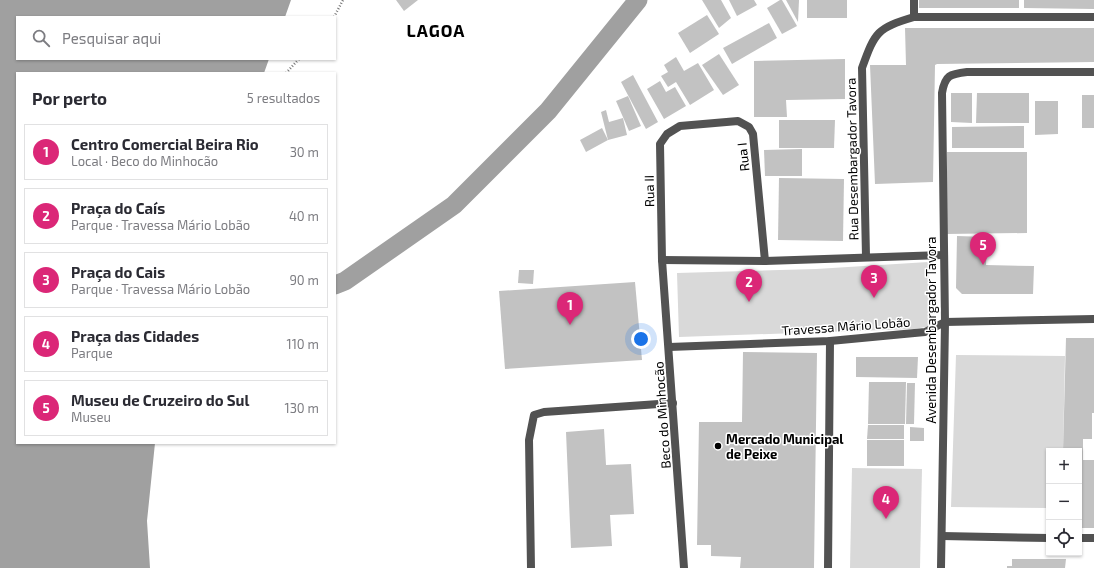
<!DOCTYPE html>
<html lang="pt">
<head>
<meta charset="utf-8">
<style>
  body { margin:0; font-family:"Exo 2",sans-serif; background:#f2f2f3; color:#2b2b33 }
  .controls { position:absolute; right:12px; bottom:12px; display:grid; overflow:hidden; border-radius:0px; box-shadow:0 1px 3px #0004 }
  .controls button { width:36px; height:36px; display:grid; place-items:center; padding:0; border:0; border-bottom:1px solid #e1e1e2; background:#fff; color:#2b2b33; font:20px sans-serif }
  .you { position:absolute; left:641px; top:339px; width:14px; height:14px; margin:-10px; border:3px solid #fff; border-radius:50%; background:#1a73e8; box-shadow:0 0 0 6px #1a73e833 }
  .badge { display:grid; place-items:center; width:26px; height:26px; border-radius:50%; background:#db2777; color:#fff; font-size:13px; font-weight:700 }
  .pin { position:absolute; translate:-50% -33px; filter:drop-shadow(0 1px 2px #0008) }
  .pin::after { content:''; position:absolute; top:21px; width:14px; height:12px; background:inherit; clip-path:polygon(0 0,100% 0,50% 100%) }
  .list { margin:0; padding:0; list-style:none }
  h2 { display:flex; justify-content:space-between; align-items:center; height:52px; margin:0; padding:0 16px; font-size:17px }
  h2 small { font-size:13px; font-weight:400; color:#7c7c81 }
  .list li { display:grid; grid-template-columns:26px 1fr auto; gap:12px; align-items:center; box-sizing:border-box; height:56px; margin:0 8px 8px; padding:0 8px; border:1px solid #e1e1e2; border-radius:0px }
  .list b { display:block; font-size:15px; white-space:nowrap }
  .list p { margin:0; font-size:13px; white-space:nowrap; color:#7c7c81 }
  .list em { font-size:13px; font-style:normal; color:#7c7c81 }
  .icon { flex:none; width:22px; height:22px; fill:none; stroke:currentColor; stroke-width:2; stroke-linecap:round; stroke-linejoin:round }
  .map { position:relative; flex:none; width:1094px; height:568px; overflow:hidden }
  .search { position:absolute; background:#fff; box-shadow:0 1px 3px #0004; left:16px; top:16px; width:320px; height:44px; display:flex; align-items:center; gap:10px; box-sizing:border-box; padding:0 14px; border-radius:0px; color:#7c7c81; font-size:15px }
  .panel { position:absolute; background:#fff; box-shadow:0 1px 3px #0004; left:16px; top:72px; width:320px; height:372px; border-radius:0px }
  .map>svg:first-child { display:block }
  .green { fill:#d9d9d9 }
  .water { fill:#a0a0a0 }
  .lines { fill:none; stroke-linecap:round; stroke-linejoin:round }
  .canal { stroke:#a0a0a0; stroke-width:19 }
  .building { fill:#c2c2c2 }
  .path { stroke:#747474; stroke-width:2.5; stroke-dasharray:1 2; stroke-linecap:butt }
  .lane { stroke:#525252; stroke-width:8 }
  .street { stroke:#525252; stroke-width:8 }
  .poi-dot { fill:#000; stroke:#fff; stroke-width:1.5 }
  .labels { text-anchor:middle; dominant-baseline:central; stroke-width:3; stroke-linejoin:round; paint-order:stroke }
  .street-label { font-size:13px; fill:#000; stroke:#fff }
  .poi-label { font-size:13px; font-weight:bold; fill:#000; stroke:#fff; text-anchor:start }
  .district-label { font-size:17px; font-weight:bold; letter-spacing:1px; fill:#000; stroke:#fff }
</style>
</head>
<body>
<div class="map">
<svg width="1094" height="568" viewBox="0 0 1094 568">
  <rect width="100%" height="100%" fill="#fff"/>
  <!-- green -->
  <g class="green">
    <path d="M928,262L931,326L914,329L679,337L677,273L816,269Z"/>
    <path d="M956,355L1065,356L1063,451H1049V508L951,507Z"/>
    <path d="M852,468L922,469L920,568H850Z"/>
  </g>
  <!-- water -->
  <path class="water" d="M0,0H291L285,17H17V59H269L264,73H17V443H155L147,521L150,568H0Z"/>
  <g class="lines">
    <!-- canal -->
    <path class="canal" d="M335,285L345,281L454,205L548,111L638,0"/>
  </g>
  <!-- building -->
  <g class="building">
    <path d="M396,0H418L404,11Z"/>
    <path d="M702,0H721L731,18L719,28Z"/>
    <path d="M729,0H754L757,5L737,16Z"/>
    <path d="M780,0H782L797,26L782,34L767,8Z"/>
    <path d="M786,0H799L798,22Z"/>
    <rect x="807" y="0" width="40" height="18"/>
    <rect x="919" y="0" width="100" height="8"/>
    <path d="M1024,0H1094V9L1024,8Z"/>
    <path d="M707,15L719,34L690,53L678,33Z"/>
    <path d="M769,23L777,38L732,64L723,48Z"/>
    <path d="M905,28H1094V62L937,64L935,65L933,182L875,184L870,65H906Z"/>
    <path d="M719,54L739,85L723,95L702,65Z"/>
    <path d="M676,57L684,71L698,63L714,90L690,105L676,82L668,87L661,76L668,72L664,65Z"/>
    <path d="M845,59V99L786,100L787,117H754V61Z"/>
    <path d="M633,75L658,122L646,129L621,82Z"/>
    <path d="M660,81L666,92L675,87L686,106L664,119L647,89Z"/>
    <path d="M951,93H972V123L951,122Z"/>
    <path d="M977,93H1029V123H976Z"/>
    <rect x="1082" y="95" width="12" height="33"/>
    <path d="M628,96L641,126L629,131L616,101Z"/>
    <path d="M1035,101H1058V134L1035,135Z"/>
    <path d="M606,110L609,122L623,118L627,135L608,140L601,112Z"/>
    <path d="M779,120H835L834,148H779Z"/>
    <path d="M1024,126V148H952V127Z"/>
    <path d="M602,128L608,140L586,152L580,140Z"/>
    <path d="M802,149V176H765L764,150Z"/>
    <path d="M947,152H1027V233L946,234Z"/>
    <path d="M779,178L844,179L843,241L778,240Z"/>
    <path d="M957,236L987,237L986,265L1034,266L1033,294H962L956,288Z"/>
    <path d="M519,270H534L533,284L518,283Z"/>
    <path d="M635,282L642,360L505,369L499,291Z"/>
    <path d="M1066,338H1094V413H1092V439H1083V460H1094V528H1079V451H1063Z"/>
    <path d="M743,352L817,353L814,568H740L741,557L711,556V545H697L699,422H742Z"/>
    <path d="M856,357H918L917,378L856,377Z"/>
    <path d="M869,382H906L905,424H868Z"/>
    <path d="M907,383H915L914,424H906Z"/>
    <path d="M868,425H904V439H867Z"/>
    <path d="M910,427L924,428V441H910Z"/>
    <path d="M604,429L606,465L631,464L634,514L610,515L612,546L571,548L566,432Z"/>
    <rect x="867" y="440" width="37" height="26"/>
    <path d="M1012,559H1066L1065,568H1007V566H1012Z"/>
  </g>
  <g class="lines">
    <!-- path -->
    <g class="path">
      <path d="M334,17L343,0"/>
      <path d="M286,73L299,59"/>
    </g>
    <!-- lane -->
    <path class="lane" d="M531,568L529,440L534,415L544,412L673,403"/>
    <!-- street -->
    <g class="street">
      <path d="M914,0V17"/>
      <path d="M866,256L862,68C875,32 877,28 914,17H1094"/>
      <path d="M662,260L765,261L943,255"/>
      <path d="M669,347L830,341L925,332L945,322L1094,319"/>
      <path d="M942,536L1049,538"/>
      <path d="M1079,538H1094"/>
      <path d="M684,568L662,260L660,144L667,134L680,126L738,121L749,127L753,134L765,261"/>
      <path d="M828,568L830,341"/>
      <path d="M941,568L945,322L942,93C945,75 950,74 967,72H1094"/>
    </g>
  </g>
  <!-- markers -->
  <circle class="poi-dot" cx="718" cy="446" r="4"/>
  <g class="labels">
    <!-- street labels -->
    <g class="street-label">
      <text transform="translate(743 157) rotate(-96)">Rua I</text>
      <text transform="translate(852 159) rotate(-91)">Rua Desembargador Tavora</text>
      <text transform="translate(649 191) rotate(-91)">Rua II</text>
      <text transform="translate(846 326) rotate(-4)">Travessa Mário Lobão</text>
      <text transform="translate(931 330) rotate(-90)">Avenida Desembargador Tavora</text>
      <text transform="translate(662 415) rotate(-94)">Beco do Minhocão</text>
    </g>
    <!-- poi labels -->
    <g class="poi-label">
      <text x="726" y="439">Mercado Municipal<tspan x="726" dy="15">de Peixe</tspan></text>
    </g>
    <!-- district labels -->
    <g class="district-label">
      <text x="436" y="30">LAGOA</text>
    </g>
  </g>
</svg>
<div class="controls">
<button>+</button>
<button>−</button>
<button><svg class="icon" aria-label="locate" viewBox="0 0 24 24"><circle cx="12" cy="12" r="6"/><path d="M12 2v4M12 18v4M2 12h4M18 12h4"/></svg></button>
</div>
<div class="you"></div>
<div class="pin badge" style="left:570px;top:325px">1</div>
<div class="pin badge" style="left:749px;top:302px">2</div>
<div class="pin badge" style="left:874px;top:298px">3</div>
<div class="pin badge" style="left:886px;top:519px">4</div>
<div class="pin badge" style="left:983px;top:265px">5</div>
<div class="search"><svg class="icon" aria-label="search" viewBox="0 0 24 24"><circle cx="10" cy="10" r="6"/><path d="M15 15l6 6"/></svg>Pesquisar aqui</div>
<section class="panel">
<h2>Por perto<small>5 resultados</small></h2>
<ul class="list">
<li><span class="badge">1</span><div><b>Centro Comercial Beira Rio</b><p>Local · Beco do Minhocão</p></div><em>30 m</em></li>
<li><span class="badge">2</span><div><b>Praça do Caís</b><p>Parque · Travessa Mário Lobão</p></div><em>40 m</em></li>
<li><span class="badge">3</span><div><b>Praça do Cais</b><p>Parque · Travessa Mário Lobão</p></div><em>90 m</em></li>
<li><span class="badge">4</span><div><b>Praça das Cidades</b><p>Parque</p></div><em>110 m</em></li>
<li><span class="badge">5</span><div><b>Museu de Cruzeiro do Sul</b><p>Museu</p></div><em>130 m</em></li>
</ul>
</section>
</div>
</body>
</html>
